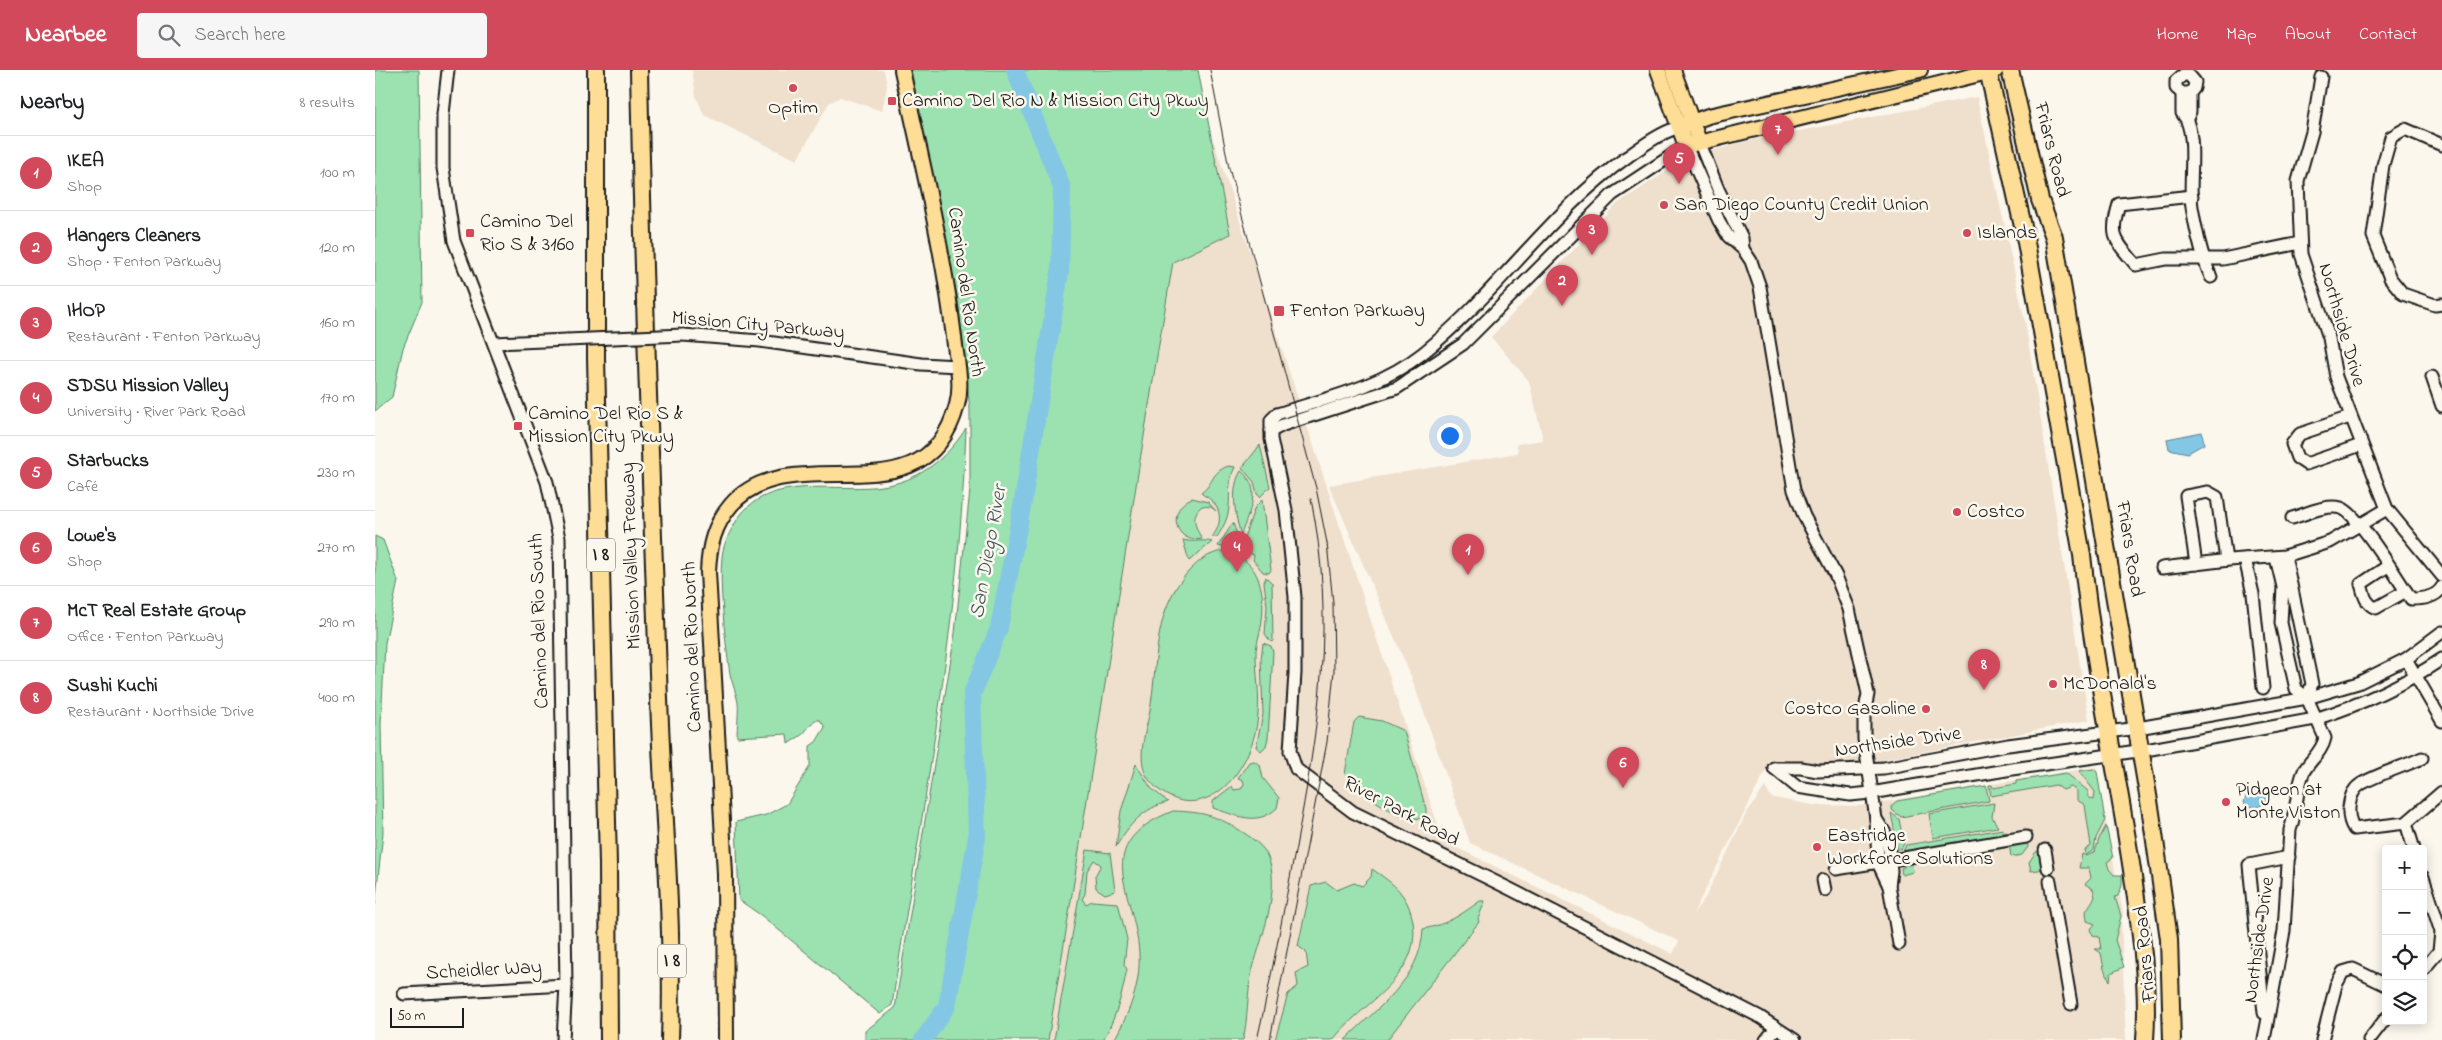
<!DOCTYPE html>
<html lang="en">
<head>
<meta charset="utf-8">
<style>
  body { margin:0; font-family:"Indie Flower",sans-serif; background:#f6f6f6; color:#202124 }
  .controls { position:absolute; right:15px; bottom:15px; display:grid; overflow:hidden; border-radius:5px; box-shadow:0 2px 12px #0003 }
  .controls button { width:45px; height:45px; display:grid; place-items:center; padding:0; border:0; border-bottom:1px solid #e0e0e0; background:#fff; color:#202124; font:25px sans-serif }
  .scale { position:absolute; left:15px; bottom:12px; width:74px; box-sizing:border-box; padding-left:5px; border:2px solid #1c1c1c; border-top:0; font-size:14px; line-height:18px; white-space:nowrap; color:#1c1c1c; -webkit-text-stroke:4px #fbf7ec; paint-order:stroke }
  .you { position:absolute; left:1074px; top:365px; width:18px; height:18px; margin:-12px; border:4px solid #fff; border-radius:50%; background:#1a73e8; box-shadow:0 0 0 8px #1a73e833 }
  .badge { display:grid; place-items:center; width:32px; height:32px; border-radius:50%; background:#d1495b; color:#fff; font-size:16px; font-weight:700 }
  .pin { position:absolute; translate:-50% -41px; filter:drop-shadow(0 1px 2px #0008) }
  .pin::after { content:''; position:absolute; top:26px; width:18px; height:15px; background:inherit; clip-path:polygon(0 0,100% 0,50% 100%) }
  .list { margin:0; padding:0; list-style:none }
  h2 { display:flex; justify-content:space-between; align-items:center; height:65px; margin:0; padding:0 20px; font-size:21px }
  h2 small { font-size:16px; font-weight:400; color:#757577 }
  .list li { display:grid; grid-template-columns:32px 1fr auto; gap:15px; align-items:center; box-sizing:border-box; height:75px; padding:0 20px; border-top:1px solid #e0e0e0 }
  .list b { display:block; font-size:19px; white-space:nowrap }
  .list p { margin:0; font-size:16px; white-space:nowrap; color:#757577 }
  .list em { font-size:16px; font-style:normal; color:#757577 }
  .icon { flex:none; width:28px; height:28px; fill:none; stroke:currentColor; stroke-width:2; stroke-linecap:round; stroke-linejoin:round }
  .map { position:relative; flex:none; width:2067px; height:970px; overflow:hidden }
  header { display:flex; align-items:center; gap:30px; box-sizing:border-box; height:70px; padding:0 25px; background:#d1495b; color:#fff }
  header strong { font-size:24px }
  nav { display:flex; gap:28px; margin-inline-start:auto; font-size:18px }
  .search { width:350px; height:45px; background:#f6f6f6; display:flex; align-items:center; gap:12px; box-sizing:border-box; padding:0 18px; border-radius:5px; color:#757577; font-size:19px }
  main { display:flex }
  aside { flex:1; background:#fff }
  .map>svg:first-child { display:block }
  .built { fill:#efdfcd }
  .green { fill:#9be2b0; stroke:#5c7f66 }
  .water { fill:#84c7e5; stroke:#5a8395 }
  .lines { fill:none; stroke-linecap:round; stroke-linejoin:round }
  .river { stroke:#84c7e5; stroke-width:18 }
  .minor-casing { stroke:#1c1c1c; stroke-width:15 }
  .major-casing { stroke:#1c1c1c; stroke-width:18 }
  .highway-casing { stroke:#1c1c1c; stroke-width:20 }
  .minor { stroke:#fbf7ec; stroke-width:11 }
  .major { stroke:#fedd96; stroke-width:14 }
  .highway { stroke:#fedd96; stroke-width:16 }
  .tram { stroke:#1c1c1c; stroke-width:1 }
  .minor-bridge-casing { stroke:#1c1c1c; stroke-width:15; stroke-linecap:butt }
  .minor-bridge { stroke:#fbf7ec; stroke-width:11 }
  .poi-dot { fill:#d1495b; stroke:#fbf7ec; stroke-width:2 }
  .labels { text-anchor:middle; dominant-baseline:central; stroke-width:5; stroke-linejoin:round; paint-order:stroke }
  .shield { fill:#fbf7ec; stroke:#5f5e5a; stroke-width:1 }
  .shield-label { font-size:19px; font-weight:bold; fill:#1c1c1c }
  .poi-label { font-size:20px; fill:#1c1c1c; stroke:#fbf7ec; text-anchor:start }
  .street-label { font-size:20px; fill:#1c1c1c; stroke:#fbf7ec }
  .water-label { font-size:21px; font-style:italic; fill:#405862; stroke:#fbf7ec }
</style>
</head>
<body>
<header>
<strong>Nearbee</strong>
<div class="search"><svg class="icon" aria-label="search" viewBox="0 0 24 24"><circle cx="10" cy="10" r="6"/><path d="M15 15l6 6"/></svg>Search here</div>
<nav><a>Home</a><a>Map</a><a>About</a><a>Contact</a></nav>
</header>
<main>
<aside>
<h2>Nearby<small>8 results</small></h2>
<ul class="list">
<li><span class="badge">1</span><div><b>IKEA</b><p>Shop</p></div><em>100 m</em></li>
<li><span class="badge">2</span><div><b>Hangers Cleaners</b><p>Shop · Fenton Parkway</p></div><em>120 m</em></li>
<li><span class="badge">3</span><div><b>IHOP</b><p>Restaurant · Fenton Parkway</p></div><em>160 m</em></li>
<li><span class="badge">4</span><div><b>SDSU Mission Valley</b><p>University · River Park Road</p></div><em>170 m</em></li>
<li><span class="badge">5</span><div><b>Starbucks</b><p>Café</p></div><em>230 m</em></li>
<li><span class="badge">6</span><div><b>Lowe's</b><p>Shop</p></div><em>270 m</em></li>
<li><span class="badge">7</span><div><b>McT Real Estate Group</b><p>Office · Fenton Parkway</p></div><em>290 m</em></li>
<li><span class="badge">8</span><div><b>Sushi Kuchi</b><p>Restaurant · Northside Drive</p></div><em>400 m</em></li>
</ul>
</aside>
<div class="map">
<svg width="2067" height="970" viewBox="0 0 2067 970">
  <rect width="100%" height="100%" fill="#fbf7ec"/>
  <filter id="ink" filterUnits="userSpaceOnUse"><feTurbulence type="fractalNoise" baseFrequency=".02" numOctaves="2"/><feDisplacementMap in="SourceGraphic" scale="10" xChannelSelector="R" yChannelSelector="G"/><feConvolveMatrix kernelMatrix="1 2 1 2 8 2 1 2 1" color-interpolation-filters="sRGB"/></filter>
  <g filter="url(#ink)">
    <!-- built -->
    <g class="built">
      <path d="M317,0H509L512,16L507,41L465,27L454,33L422,90L329,45L321,26Z"/>
      <path d="M1602,27L1650,252L1714,650L1459,699L1395,692L1318,844L1330,828L1371,744L1390,717L1396,727L1399,728L1438,735L1484,736L1721,697L1748,844L1746,850L1751,970H671L787,84L839,72L1068,771L1298,884L1304,871L1095,773L1036,606L954,415L1143,383L1142,374L1168,370L1154,311L1116,267L1242,134L1310,89L1372,71Z"/>
    </g>
    <!-- green -->
    <g class="green">
      <path d="M0,0H44L47,232L28,278L17,327L0,341Z"/>
      <path d="M536,0H823L855,164L798,192C753,451 717,711 673,970H490V961L520,938L580,563L595,420V340L583,230Z"/>
      <path d="M591,358C585,552 546,743 517,935L505,944L387,846L364,830L361,752L391,745L412,734L435,696V676L441,672L450,657L445,650H440L428,664L413,674L412,664L362,667C362,657 364,641 363,633C361,621 355,609 354,597C350,567 344,516 347,487C348,476 353,465 359,455C391,396 469,428 522,413C551,405 576,383 591,358Z"/>
      <path d="M885,375L895,417L885,427L882,424L879,412L867,398Z"/>
      <path d="M853,396L860,397C853,411 855,422 854,437C853,448 848,458 842,467H837C846,456 848,441 836,430C833,427 829,426 826,423C839,414 835,403 853,396Z"/>
      <path d="M866,401C889,419 873,442 866,465C860,447 855,418 866,401Z"/>
      <path d="M817,428L833,432L841,441L836,437L827,436C815,446 820,457 827,469C799,475 791,438 817,428Z"/>
      <path d="M887,430L896,500L894,503L888,502L878,490L879,485L874,483L868,470L880,437Z"/>
      <path d="M858,453L867,479L866,480L843,476Z"/>
      <path d="M0,466L8,470L23,511L10,573L6,654L8,763L0,835Z"/>
      <path d="M808,470C819,473 827,469 837,472L814,491Z"/>
      <path d="M847,481C882,486 891,518 887,550C886,562 881,572 881,584C881,604 885,624 883,644C881,682 851,738 807,731C793,728 778,718 771,705C761,682 773,657 776,634C783,586 779,537 815,500C825,490 833,484 847,481Z"/>
      <path d="M891,507L897,513L898,571L896,572L890,564L892,536L889,512Z"/>
      <path d="M888,573L896,576L898,582L893,668L891,676L886,681L881,677L888,644L886,589Z"/>
      <path d="M984,647L1007,651L1029,661L1051,739V746C1033,759 981,720 970,704L979,652Z"/>
      <path d="M879,691L885,695L888,708L904,728L902,738C882,757 860,745 838,738V731L857,716L859,720L866,719L869,714L868,710L863,708L874,692Z"/>
      <path d="M761,694L776,718L793,732C769,738 753,755 741,777L746,741Z"/>
      <path d="M1719,699L1722,702L1730,750L1721,768L1719,780L1711,785L1710,780L1716,776L1710,735L1702,730V721L1696,717L1688,720L1681,715L1616,726L1614,715H1617L1618,718L1641,714V711L1691,703L1713,721V727L1719,730L1720,722L1704,701Z"/>
      <path d="M1611,716L1614,731L1526,747L1517,740V735L1522,731Z"/>
      <path d="M1619,733L1617,747L1623,757L1558,768L1554,744Z"/>
      <path d="M798,741C827,742 841,745 866,761C874,766 887,775 891,783C909,817 884,871 876,906C872,927 873,949 868,970H739C754,944 766,914 764,883C760,820 713,775 798,741Z"/>
      <path d="M1516,743L1524,749L1529,774L1526,779H1523Z"/>
      <path d="M1731,756L1738,788L1732,792L1734,799L1739,805H1747V816L1743,826L1740,827L1746,846L1740,870L1749,897L1736,903L1735,911L1729,899L1726,883L1720,879H1726L1724,867L1718,865L1715,860L1720,854L1712,851L1711,841L1720,827L1718,819L1710,814L1716,808L1714,798H1704L1707,784L1712,786L1720,782L1724,769Z"/>
      <path d="M1628,759V763L1632,762L1633,767L1526,786L1531,775Z"/>
      <path d="M1652,770L1653,777L1647,785L1636,787L1634,773Z"/>
      <path d="M1630,774V778L1537,793L1538,802L1527,805L1526,798L1529,797L1528,791Z"/>
      <path d="M712,780L735,783L740,821L730,824L721,818L720,806L726,795L719,790L712,801L710,824L707,829L711,834L717,831L743,833L752,869L749,895L752,899C747,925 741,948 728,970H679Z"/>
      <path d="M1667,781L1670,799L1656,801L1654,792L1661,782Z"/>
      <path d="M997,799C1019,814 1033,824 1038,852C1047,907 986,933 958,970H900L913,924L923,916L921,903L933,897L931,882L923,876L936,816L951,812L962,820L979,813L987,816L996,807Z"/>
      <path d="M1105,831H1110L1103,849L1104,852L1012,970H970C1002,937 1046,910 1048,859C1073,854 1084,846 1105,831Z"/>
    </g>
    <!-- water -->
    <g class="water">
      <path d="M1827,362L1829,374L1813,383L1794,379L1792,369Z"/>
      <path d="M1883,722L1892,726L1889,734C1881,738 1877,739 1869,733L1871,726Z"/>
    </g>
    <g class="lines">
      <!-- river -->
      <path class="river" d="M548,970L572,936L602,767L597,624L624,558L648,431L685,202L687,118L640,0"/>
      <defs>
        <g id="minor">
          <path d="M73,0L68,44V98L79,171L172,412L184,468L191,915L188,970"/>
          <path d="M1946,7L1937,62L1923,111L1926,184L1954,268L1961,307L2012,439L2067,506"/>
          <path d="M1807,23V43C1824,62 1813,111 1817,137C1821,161 1826,185 1836,207"/>
          <path d="M1812,48L1815,42V23L1819,18L1820,12L1814,5H1808L1801,11V18L1807,23H1814"/>
          <path d="M1304,57C1285,63 1269,75 1252,87C1175,142 1122,224 1048,283C1005,317 953,328 902,344L896,350V369L911,440L920,527V603L915,681L921,699L978,742L1135,819L1385,947L1420,970"/>
          <path d="M1324,71L1343,119L1367,168L1368,179"/>
          <path d="M2067,75L2030,59L2016,67L2008,95L1998,166L2015,208L2028,224L2060,235L2067,234"/>
          <path d="M1817,126L1744,134C1734,167 1740,170 1761,195L1791,189H1848L1925,173"/>
          <path d="M308,265L385,271L546,294L582,296"/>
          <path d="M119,273L192,270"/>
          <path d="M2057,307L2067,336"/>
          <path d="M1975,347L1925,364L1917,374L1922,388L1931,394L1986,375"/>
          <path d="M896,361L908,355L1022,318L1088,274L1237,125L1311,76L1344,151L1353,166L1368,179L1376,191L1385,217L1419,420L1429,446L1461,506L1474,539L1493,624L1489,645V669L1501,749L1503,793L1514,816"/>
          <path d="M1917,448C1931,444 1951,434 1966,438C1983,443 2024,511 2036,529C2047,529 2061,528 2067,517"/>
          <path d="M1910,486L1937,614L1932,628"/>
          <path d="M1870,489L1878,524L1888,618"/>
          <path d="M1821,494L1811,426L1833,422L1842,427L1851,490"/>
          <path d="M2013,496L1986,514C1989,524 1990,534 2001,538L2031,521"/>
          <path d="M1787,498L1854,490L1910,486L1955,472L2012,439"/>
          <path d="M2031,589L2067,651"/>
          <path d="M2047,688C2028,697 2005,703 1986,714C1972,723 1971,747 1979,759L2031,753L2067,722"/>
          <path d="M1399,698L1422,717L1475,725L1496,723L1637,699L1776,679L1940,649C1985,635 2028,615 2067,589"/>
          <path d="M1399,698H1426L1443,701L1509,698L1633,675L1763,658L1932,628L1983,613L2031,589L2067,562"/>
          <path d="M1501,749L1510,763L1514,780L1516,801L1514,816L1524,874"/>
          <path d="M2031,753L2039,779"/>
          <path d="M1670,780L1673,798"/>
          <path d="M1523,789L1651,767"/>
          <path d="M1461,799L1498,793"/>
          <path d="M2048,807L2066,862L2064,881L2048,900"/>
          <path d="M1448,810L1450,820"/>
          <path d="M1675,811L1696,934"/>
          <path d="M29,924L191,915"/>
          <path d="M1889,943L1874,795L1914,787"/>
          <path d="M1391,970L1401,958"/>
          <path d="M1889,970L1909,861L1915,760C1922,741 1921,719 1929,701C1936,689 1947,682 1950,668L1932,628L1921,619L1906,553L1908,517L1901,488"/>
          <path d="M1947,970L1961,915L1968,902L1978,899L2011,915"/>
          <path d="M1994,970L2011,948"/>
        </g>
        <g id="major">
          <path d="M1283,0L1311,76L1621,0"/>
          <path d="M1298,0L1324,71"/>
          <path d="M1304,57L1333,46L1545,0"/>
          <path d="M351,970L350,804L333,502C334,476 339,455 356,435C418,364 550,456 582,335C588,313 581,289 579,267C568,177 546,89 527,0"/>
        </g>
        <g id="highway">
          <path d="M221,0V288L233,794L234,970"/>
          <path d="M264,0C268,210 276,419 284,629C288,743 299,856 295,970"/>
          <path d="M1613,0L1649,161L1707,485C1718,591 1741,695 1757,800C1765,856 1774,913 1770,970"/>
          <path d="M1635,0L1665,130L1679,167L1776,743L1794,869L1797,970"/>
        </g>
      </defs>
      <!-- minor casing -->
      <use href="#minor" class="minor-casing"/>
      <!-- major casing -->
      <use href="#major" class="major-casing"/>
      <!-- highway casing -->
      <use href="#highway" class="highway-casing"/>
      <!-- minor -->
      <use href="#minor" class="minor"/>
      <!-- major -->
      <use href="#major" class="major"/>
      <!-- highway -->
      <use href="#highway" class="highway"/>
      <!-- tram -->
      <g class="tram">
        <path d="M835,0L854,98L941,418L952,473L958,533L959,601L952,672L895,970"/>
        <path d="M882,970C897,906 908,842 921,777C943,658 961,550 936,429"/>
      </g>
      <defs>
        <path id="minor-bridge" d="M192,270L308,265"/>
      </defs>
      <!-- minor-bridge casing -->
      <use href="#minor-bridge" class="minor-bridge-casing"/>
      <!-- minor-bridge -->
      <use href="#minor-bridge" class="minor-bridge"/>
    </g>
  </g>
  <!-- markers -->
  <g class="poi-dot">
    <circle cx="418" cy="18" r="5"/>
    <rect x="512" y="26" width="10" height="10" rx="2.5"/>
    <circle cx="1289" cy="135" r="5"/>
    <rect x="90" y="158" width="10" height="10" rx="2.5"/>
    <circle cx="1592" cy="163" r="5"/>
    <rect x="898" y="235" width="12" height="12" rx="2.5"/>
    <rect x="138" y="351" width="10" height="10" rx="2.5"/>
    <circle cx="1582" cy="442" r="5"/>
    <circle cx="1678" cy="614" r="5"/>
    <circle cx="1551" cy="639" r="5"/>
    <circle cx="1851" cy="732" r="5"/>
    <circle cx="1442" cy="777" r="5"/>
  </g>
  <g class="labels">
    <!-- shield labels -->
    <g class="shield">
      <rect x="212" y="468.5" width="28" height="33" rx="4"/>
      <rect x="283" y="874.5" width="28" height="33" rx="4"/>
    </g>
    <g class="shield-label">
      <text x="226" y="485">I 8</text>
      <text x="297" y="891">I 8</text>
    </g>
    <!-- poi labels -->
    <g class="poi-label">
      <text x="527" y="31">Camino Del Rio N &amp; Mission City Pkwy</text>
      <text x="418" y="38" text-anchor="middle">Optim</text>
      <text x="1299" y="135">San Diego County Credit Union</text>
      <text x="105" y="152">Camino Del<tspan x="105" dy="23">Rio S &amp; 3160</tspan></text>
      <text x="1602" y="163">Islands</text>
      <text x="915" y="241">Fenton Parkway</text>
      <text x="153" y="344">Camino Del Rio S &amp;<tspan x="153" dy="23">Mission City Pkwy</tspan></text>
      <text x="1592" y="442">Costco</text>
      <text x="1688" y="614">McDonald's</text>
      <text x="1541" y="639" text-anchor="end">Costco Gasoline</text>
      <text x="1861" y="720">Pidgeon at<tspan x="1861" dy="23">Monte Viston</tspan></text>
      <text x="1452" y="766">Eastridge<tspan x="1452" dy="23">Workforce Solutions</tspan></text>
    </g>
    <!-- street labels -->
    <g class="street-label">
      <text transform="translate(1676 80) rotate(76)">Friars Road</text>
      <text transform="translate(590 222) rotate(82)">Camino del Rio North</text>
      <text transform="translate(1966 255) rotate(74)">Northside Drive</text>
      <text transform="translate(383 256) rotate(5)">Mission City Parkway</text>
      <text transform="translate(1754 479) rotate(81)">Friars Road</text>
      <text transform="translate(257 486) rotate(-92)">Mission Valley Freeway</text>
      <text transform="translate(165 551) rotate(-92)">Camino del Rio South</text>
      <text transform="translate(318 577) rotate(-92)">Camino del Rio North</text>
      <text transform="translate(1523 673) rotate(-8)">Northside Drive</text>
      <text transform="translate(1026 742) rotate(28)">River Park Road</text>
      <text transform="translate(1885 870) rotate(-82)">Northside Drive</text>
      <text transform="translate(1771 884) rotate(-95)">Friars Road</text>
      <text transform="translate(109 901) rotate(-3)">Scheidler Way</text>
    </g>
    <!-- water labels -->
    <g class="water-label">
      <text transform="translate(614 482) rotate(-80)">San Diego River</text>
    </g>
  </g>
</svg>
<div class="controls">
<button>+</button>
<button>−</button>
<button><svg class="icon" aria-label="locate" viewBox="0 0 24 24"><circle cx="12" cy="12" r="6"/><path d="M12 2v4M12 18v4M2 12h4M18 12h4"/></svg></button>
<button><svg class="icon" aria-label="layers" viewBox="0 0 24 24"><path d="M12 4l9 5-9 5-9-5zM3 14l9 5 9-5"/></svg></button>
</div>
<div class="scale">50 m</div>
<div class="you"></div>
<div class="pin badge" style="left:1093px;top:505px">1</div>
<div class="pin badge" style="left:1187px;top:236px">2</div>
<div class="pin badge" style="left:1217px;top:185px">3</div>
<div class="pin badge" style="left:862px;top:502px">4</div>
<div class="pin badge" style="left:1304px;top:114px">5</div>
<div class="pin badge" style="left:1248px;top:718px">6</div>
<div class="pin badge" style="left:1403px;top:85px">7</div>
<div class="pin badge" style="left:1609px;top:620px">8</div>
</div>
</main>
</body>
</html>
